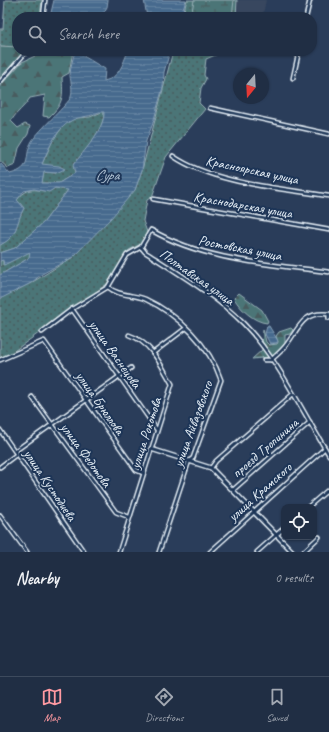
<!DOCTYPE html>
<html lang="en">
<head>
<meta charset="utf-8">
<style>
  body { margin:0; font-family:Caveat,sans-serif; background:#28364b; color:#f1f3f6 }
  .controls { position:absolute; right:12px; bottom:12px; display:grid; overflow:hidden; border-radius:8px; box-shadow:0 1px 3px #0004 }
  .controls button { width:36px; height:36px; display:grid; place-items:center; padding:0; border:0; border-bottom:1px solid #3d4a5d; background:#202e44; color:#f1f3f6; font:20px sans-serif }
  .compass { position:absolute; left:233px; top:68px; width:36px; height:36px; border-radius:50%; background:#202e44; box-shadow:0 1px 3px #0004; rotate:198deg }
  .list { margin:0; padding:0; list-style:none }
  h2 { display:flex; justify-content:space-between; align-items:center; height:52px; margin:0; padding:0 16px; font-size:17px }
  h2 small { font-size:13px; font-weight:400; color:#a2a8b2 }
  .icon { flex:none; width:22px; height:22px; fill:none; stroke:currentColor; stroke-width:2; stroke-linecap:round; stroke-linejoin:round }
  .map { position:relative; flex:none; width:329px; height:552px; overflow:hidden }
  .search { position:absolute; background:#202e44; box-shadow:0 1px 3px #0004; left:12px; right:12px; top:12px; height:44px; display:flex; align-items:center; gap:10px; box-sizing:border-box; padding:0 14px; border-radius:16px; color:#a2a8b2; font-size:15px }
  .sheet { height:124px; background:#202e44 }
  nav { display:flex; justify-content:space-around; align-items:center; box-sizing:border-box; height:56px; border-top:1px solid #3d4a5d; background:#202e44; font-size:11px; color:#a2a8b2 }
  nav a { display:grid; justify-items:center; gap:2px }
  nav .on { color:#ff9aa2 }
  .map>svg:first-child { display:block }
  .built { fill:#39475e }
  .grass { fill:url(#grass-dots); stroke:#9ab2b8 }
  .forest { fill:url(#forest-firs); stroke:#9ab2b8 }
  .wetland { fill:url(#wetland-marsh); stroke:#9ab2b8 }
  .water { fill:url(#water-rules); stroke:#87a1b8; fill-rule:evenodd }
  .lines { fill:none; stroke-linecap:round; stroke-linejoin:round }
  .minor-casing { stroke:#e8f1f8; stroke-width:5.5 }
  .tertiary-casing { stroke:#e8f1f8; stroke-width:6 }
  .minor { stroke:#1d3557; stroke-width:2.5 }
  .tertiary { stroke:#1d3557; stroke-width:3 }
  .labels { text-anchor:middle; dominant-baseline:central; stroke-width:4; stroke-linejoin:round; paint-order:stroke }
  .street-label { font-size:14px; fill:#e8f1f8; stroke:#1d3557 }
  .water-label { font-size:15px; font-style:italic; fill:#b0c2d3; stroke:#1d3557 }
</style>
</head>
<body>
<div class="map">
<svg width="329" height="552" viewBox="0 0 329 552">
  <defs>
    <pattern id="grass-dots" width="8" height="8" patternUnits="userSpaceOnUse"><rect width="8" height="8" fill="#4c7477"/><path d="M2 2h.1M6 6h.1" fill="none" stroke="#495c5e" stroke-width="1.8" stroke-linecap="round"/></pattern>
    <pattern id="forest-firs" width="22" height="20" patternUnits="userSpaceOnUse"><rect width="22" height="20" fill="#4c7477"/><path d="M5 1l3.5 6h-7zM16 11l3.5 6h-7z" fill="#495c5e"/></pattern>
    <pattern id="wetland-marsh" width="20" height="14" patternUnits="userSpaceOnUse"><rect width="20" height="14" fill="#4c7477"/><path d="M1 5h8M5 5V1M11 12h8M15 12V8" fill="none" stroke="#495c5e"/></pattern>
    <pattern id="water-rules" width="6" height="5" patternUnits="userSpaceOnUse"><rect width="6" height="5" fill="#476b8e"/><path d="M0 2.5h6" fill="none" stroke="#62819f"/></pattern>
  </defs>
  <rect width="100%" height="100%" fill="#2a3d5a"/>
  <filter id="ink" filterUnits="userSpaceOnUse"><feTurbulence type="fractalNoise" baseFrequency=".025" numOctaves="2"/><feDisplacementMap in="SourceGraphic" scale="8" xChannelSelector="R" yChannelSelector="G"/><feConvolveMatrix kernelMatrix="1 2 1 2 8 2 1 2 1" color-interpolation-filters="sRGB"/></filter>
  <g filter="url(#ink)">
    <!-- built -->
    <path class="built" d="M237,0H266L263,14L276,17H236Z"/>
    <!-- grass -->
    <g class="grass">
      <path d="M5,0H42L40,17H17V47L0,46V29H3Z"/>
      <path d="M187,0H237L236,17H182Z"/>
      <path d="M173,51H225L206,59L204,75L206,79L201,88L199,103L205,109L166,157L152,197L147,200L143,221L147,232L141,244L129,250L107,284L0,361V298L31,283L73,257L135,190L142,170Z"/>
      <path d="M104,111C105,129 84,152 73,165L75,173L59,183H42L44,172L56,173L42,164L53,140L64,125L75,118L90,117Z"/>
      <path d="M55,188L68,190L44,222L15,248L0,253V245C18,236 15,224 24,208L17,200C33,180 40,197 55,188Z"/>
      <path d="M30,251L29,258L0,275V261L3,260V265Z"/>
    </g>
    <!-- forest -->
    <g class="forest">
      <path d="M0,46L17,47V51H25L0,79Z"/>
      <path d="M39,51H73L69,73L62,77C63,96 64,103 49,117L43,116L45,95L30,98C25,107 16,112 11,121L18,128L25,124L30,126L28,134L19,148L15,165L8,168L0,161V86L22,62L35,56Z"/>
      <path d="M239,293L262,310L268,321L267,323C254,322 240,309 234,298Z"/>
      <path d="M291,328L293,330L290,334L285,335V343L272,357L252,359L262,350L263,329L266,342L269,345L277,344L278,342L276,336L279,332Z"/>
    </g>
    <!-- wetland -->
    <path class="wetland" d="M194,0H234L232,17H191Z"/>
    <!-- water -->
    <g class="water">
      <path d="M54,0H108L107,7L101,17H50Z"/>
      <path d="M144,0H186L181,17H147Z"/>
      <path d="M75,51L105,69L104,81C119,78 123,64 128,51H170L164,72L163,87L153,123L146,141L142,170L135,190L111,218L73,257L42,274L31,283L0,299V275L29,258L30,252L4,265L3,260L0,261V253L15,248L44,222L68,190L55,188L49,192L34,189L24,191L17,200L24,208C15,224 19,236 0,245V163L10,174C34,168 23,156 32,141C39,130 69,103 71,97C73,89 71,83 70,76C70,68 73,59 75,51ZM99,112H104C105,129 83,152 73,165L75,173L59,183H42L44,172L56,173L65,169L59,166L42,164C49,148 57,126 75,119C83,116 90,117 99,112Z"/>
      <path d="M267,326H269L278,341L277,343L270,344L265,334Z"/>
    </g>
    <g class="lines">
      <defs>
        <g id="minor">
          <path d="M43,17L45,0"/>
          <path d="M306,17L310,0"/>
          <path d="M293,78L299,51"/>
          <path d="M0,82L27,51"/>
          <path d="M210,108L329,134"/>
          <path d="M173,156C214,184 280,188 329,196"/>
          <path d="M153,199L329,230"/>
          <path d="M141,247L145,252C178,273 218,297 244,324C278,359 303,413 329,455"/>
          <path d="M108,287C118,296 132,294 145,299C178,314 210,346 221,380L193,458L189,461L159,552"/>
          <path d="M72,309L157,430"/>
          <path d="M42,332L72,309L108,287L127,255L141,247L151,230C205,261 269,264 329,272"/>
          <path d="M153,353L186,328"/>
          <path d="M0,360L44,341L136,470L143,473"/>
          <path d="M264,360H271"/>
          <path d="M271,360C277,355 283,350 287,344C299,328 303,311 328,314"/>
          <path d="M32,397L116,512L129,517"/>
          <path d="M0,430L84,552"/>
          <path d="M15,451L131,368"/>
          <path d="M0,467L17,454"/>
          <path d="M211,468L216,461L293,394"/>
          <path d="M233,490L310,422"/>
          <path d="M308,507L329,489"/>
          <path d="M0,515L27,552"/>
          <path d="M119,552L172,384C161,365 151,342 129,335"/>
          <path d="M210,552L325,448"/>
          <path d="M257,552L284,528"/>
          <path d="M303,552L319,537"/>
        </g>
        <g id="tertiary">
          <path d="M329,314V318"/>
          <path d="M151,449L211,468L293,552"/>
        </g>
      </defs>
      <!-- minor casing -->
      <use href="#minor" class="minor-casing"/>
      <!-- tertiary casing -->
      <use href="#tertiary" class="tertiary-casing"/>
      <!-- minor -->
      <use href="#minor" class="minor"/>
      <!-- tertiary -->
      <use href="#tertiary" class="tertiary"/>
    </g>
  </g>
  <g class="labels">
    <!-- street labels -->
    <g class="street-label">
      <text transform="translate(252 170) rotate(12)">Красноярская улица</text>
      <text transform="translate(243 205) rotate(10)">Краснодарская улица</text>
      <text transform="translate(240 248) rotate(11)">Ростовская улица</text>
      <text transform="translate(197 277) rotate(35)">Полтавская улица</text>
      <text transform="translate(115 354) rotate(55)">улица Васнецова</text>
      <text transform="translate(100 403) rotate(55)">улица Брюллова</text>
      <text transform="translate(193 424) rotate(-70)">улица Айвазовского</text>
      <text transform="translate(146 433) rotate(-72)">улица Рокотова</text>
      <text transform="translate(265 448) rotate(-41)">проезд Тропинина</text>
      <text transform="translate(86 455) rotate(54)">улица Федотова</text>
      <text transform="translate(50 485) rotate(56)">улица Кустодиева</text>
      <text transform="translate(260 492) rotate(-42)">улица Крамского</text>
    </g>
    <!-- water labels -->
    <g class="water-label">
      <text x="107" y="175">Сура</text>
    </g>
  </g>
</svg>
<div class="controls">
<button><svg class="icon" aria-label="locate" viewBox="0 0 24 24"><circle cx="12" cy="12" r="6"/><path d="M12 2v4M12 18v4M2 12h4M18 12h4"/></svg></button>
</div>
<svg class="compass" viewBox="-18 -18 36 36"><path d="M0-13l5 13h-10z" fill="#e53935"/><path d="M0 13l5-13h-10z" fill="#a2a8b2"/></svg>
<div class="search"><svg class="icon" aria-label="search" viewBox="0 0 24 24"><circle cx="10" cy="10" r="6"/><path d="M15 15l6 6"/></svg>Search here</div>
</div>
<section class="sheet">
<h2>Nearby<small>0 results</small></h2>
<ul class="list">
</ul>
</section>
<nav>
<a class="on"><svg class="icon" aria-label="map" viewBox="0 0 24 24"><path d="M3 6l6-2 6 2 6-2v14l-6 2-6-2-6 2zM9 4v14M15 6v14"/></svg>Map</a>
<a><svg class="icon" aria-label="directions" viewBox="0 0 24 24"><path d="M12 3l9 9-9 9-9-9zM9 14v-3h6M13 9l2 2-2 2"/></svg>Directions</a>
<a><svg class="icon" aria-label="saved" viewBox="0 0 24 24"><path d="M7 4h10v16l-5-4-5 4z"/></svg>Saved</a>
</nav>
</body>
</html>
